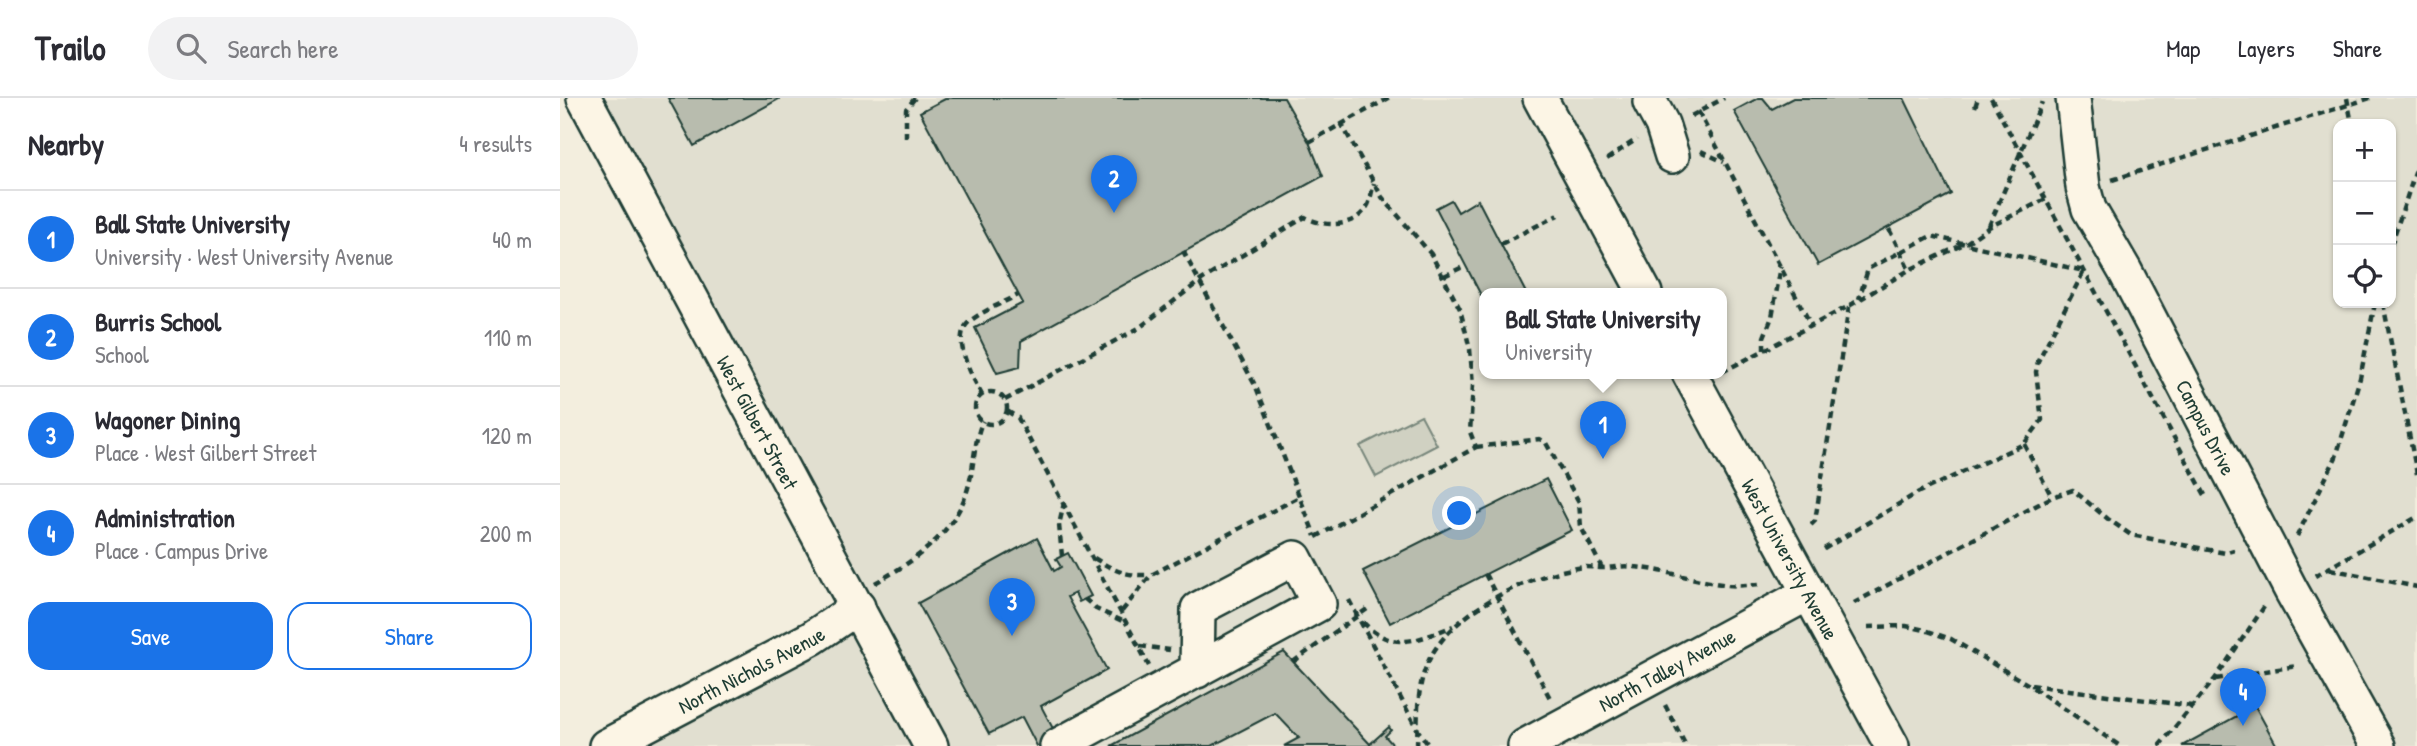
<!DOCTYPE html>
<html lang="en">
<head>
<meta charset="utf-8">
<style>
  body { margin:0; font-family:"Patrick Hand",sans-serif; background:#f2f2f3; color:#2b2b33 }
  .controls { position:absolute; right:21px; top:21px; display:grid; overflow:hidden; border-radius:14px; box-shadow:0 2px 5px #0004 }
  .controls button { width:63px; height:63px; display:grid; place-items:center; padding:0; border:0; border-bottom:2px solid #e1e1e2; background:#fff; color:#2b2b33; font:35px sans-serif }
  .you { position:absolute; left:900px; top:416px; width:24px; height:24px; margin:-18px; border:5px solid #fff; border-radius:50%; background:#1a73e8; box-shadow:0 0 0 10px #1a73e833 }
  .badge { display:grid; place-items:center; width:46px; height:46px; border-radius:50%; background:#1a73e8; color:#fff; font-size:23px; font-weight:700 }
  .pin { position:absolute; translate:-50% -58px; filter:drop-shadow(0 2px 4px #0008) }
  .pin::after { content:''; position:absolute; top:37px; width:24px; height:21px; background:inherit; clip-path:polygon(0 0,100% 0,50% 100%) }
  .popup { position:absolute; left:919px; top:190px; width:248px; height:91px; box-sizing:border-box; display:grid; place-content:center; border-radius:14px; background:#fff; filter:drop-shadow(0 2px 5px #0005); font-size:23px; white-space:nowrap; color:#7c7c81 }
  .popup b { font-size:26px; color:#2b2b33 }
  .popup::after { content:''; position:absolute; left:50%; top:100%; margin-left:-14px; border:14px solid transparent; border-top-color:#fff }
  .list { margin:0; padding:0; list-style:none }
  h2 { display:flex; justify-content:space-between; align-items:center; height:91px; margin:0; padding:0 28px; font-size:30px }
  h2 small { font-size:23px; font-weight:400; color:#7c7c81 }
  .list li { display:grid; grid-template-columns:46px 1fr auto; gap:21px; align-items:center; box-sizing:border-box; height:98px; padding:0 28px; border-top:2px solid #e1e1e2 }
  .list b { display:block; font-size:26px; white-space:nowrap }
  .list p { margin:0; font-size:23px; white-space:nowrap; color:#7c7c81 }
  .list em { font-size:23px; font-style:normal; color:#7c7c81 }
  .actions { display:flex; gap:14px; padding:21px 28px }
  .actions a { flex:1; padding:16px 0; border:2px solid #1a73e8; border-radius:21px; text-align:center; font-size:24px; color:#1a73e8 }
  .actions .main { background:#1a73e8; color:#fff }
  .icon { flex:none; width:38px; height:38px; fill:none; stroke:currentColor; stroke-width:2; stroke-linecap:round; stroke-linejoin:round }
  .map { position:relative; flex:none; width:1857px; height:648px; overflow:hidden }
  header { display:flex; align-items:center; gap:42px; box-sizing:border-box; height:98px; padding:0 35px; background:#fff; border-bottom:2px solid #e1e1e2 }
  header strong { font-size:33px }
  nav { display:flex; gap:38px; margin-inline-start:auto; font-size:24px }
  .search { width:490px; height:63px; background:#f2f2f3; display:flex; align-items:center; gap:18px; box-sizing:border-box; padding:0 24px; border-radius:38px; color:#7c7c81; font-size:26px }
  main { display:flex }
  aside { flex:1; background:#fff }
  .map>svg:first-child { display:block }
  .built { fill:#e1dfd0; fill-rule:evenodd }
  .green { fill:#d0d1c2; stroke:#78877b; stroke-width:2 }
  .building { fill:#b8bcae; stroke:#1f3d34; stroke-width:2 }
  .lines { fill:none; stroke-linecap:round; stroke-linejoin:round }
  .minor-casing { stroke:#1f3d34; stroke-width:38 }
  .path { stroke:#1f3d34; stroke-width:4.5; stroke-dasharray:7 5; stroke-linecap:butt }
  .minor { stroke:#fcf5e5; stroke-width:33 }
  .labels { text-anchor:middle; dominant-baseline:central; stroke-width:5; stroke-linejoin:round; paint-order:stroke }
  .street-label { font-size:21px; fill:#1f3d34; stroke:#fcf5e5 }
</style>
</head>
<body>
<header>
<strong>Trailo</strong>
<div class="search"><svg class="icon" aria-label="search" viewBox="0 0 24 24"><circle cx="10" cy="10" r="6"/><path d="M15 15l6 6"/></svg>Search here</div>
<nav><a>Map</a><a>Layers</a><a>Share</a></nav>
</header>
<main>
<aside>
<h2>Nearby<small>4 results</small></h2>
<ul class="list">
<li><span class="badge">1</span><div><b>Ball State University</b><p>University · West University Avenue</p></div><em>40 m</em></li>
<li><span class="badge">2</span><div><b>Burris School</b><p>School</p></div><em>110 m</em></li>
<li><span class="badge">3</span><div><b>Wagoner Dining</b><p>Place · West Gilbert Street</p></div><em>120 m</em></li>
<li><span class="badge">4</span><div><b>Administration</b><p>Place · Campus Drive</p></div><em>200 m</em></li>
</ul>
<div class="actions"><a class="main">Save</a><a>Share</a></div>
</aside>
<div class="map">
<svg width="1857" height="648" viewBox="0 0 1857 648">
  <rect width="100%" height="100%" fill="#f3eede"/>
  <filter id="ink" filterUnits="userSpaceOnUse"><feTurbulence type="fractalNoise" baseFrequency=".0143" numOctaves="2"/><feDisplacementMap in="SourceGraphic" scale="14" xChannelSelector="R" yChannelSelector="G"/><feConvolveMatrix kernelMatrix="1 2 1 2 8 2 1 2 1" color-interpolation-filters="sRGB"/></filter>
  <g filter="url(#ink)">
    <!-- built -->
    <path class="built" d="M37,0H1857V648H77L295,533ZM1778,26H1831V205H1778ZM924,195H1162V275H924Z"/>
    <!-- green -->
    <path class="green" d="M861,317L877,347L816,379L800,348Z"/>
    <!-- building -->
    <g class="building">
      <path d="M108,0H219V1L134,48Z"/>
      <path d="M387,0H724L749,44L763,78L461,243L460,269L437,275L415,230L463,205L360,14Z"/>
      <path d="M1198,0H1203L1212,11L1233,0H1344L1391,96L1258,167L1174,13Z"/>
      <path d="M891,102L898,114L918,102L966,195H924V203L876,110Z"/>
      <path d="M986,381L1012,432L830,525L803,473Z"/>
      <path d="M477,440L494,473L501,469L496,461L508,455L531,498L519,504L515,495L507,499L547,572L481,608L498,640L484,648H477L462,619L429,636L358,505Z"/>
      <path d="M724,554L810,646L829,629L831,632L825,638L834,648H724L739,640L715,615L652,648H551Z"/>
      <path d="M1695,608L1717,648H1622Z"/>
    </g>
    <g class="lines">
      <defs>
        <g id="minor">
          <path id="s1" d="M24,0L371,648"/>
          <path d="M980,0L1085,195"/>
          <path id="s2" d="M1513,0L1523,89L1529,111L1565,173L1731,492L1818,648"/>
          <path d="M1090,4L1102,26L1112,58"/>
          <path id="s3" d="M1129,275L1332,648"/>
          <path id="s4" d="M46,648L252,540L298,509"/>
          <path d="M497,648L759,506L735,460L638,511L637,573"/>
          <path id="s5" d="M965,648L1249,495"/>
        </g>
      </defs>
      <!-- minor casing -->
      <use href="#minor" class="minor-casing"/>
      <!-- path -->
      <g class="path">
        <path d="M1431,0L1645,397"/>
        <path d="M1787,0L1792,26"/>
        <path d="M1415,9L1418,0"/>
        <path d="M1138,13L1251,227"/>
        <path d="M1131,18L1164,0"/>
        <path d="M346,40V11L355,0"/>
        <path d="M749,44L829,0"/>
        <path d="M1141,53L1164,64"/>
        <path d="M1047,61L1077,41"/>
        <path d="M1552,82L1810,0"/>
        <path d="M1429,128L1482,4"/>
        <path d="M1329,131L1349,172"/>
        <path d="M941,146L998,117"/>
        <path d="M1831,147L1857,69"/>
        <path d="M623,153L696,289L755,438"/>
        <path d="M884,178L905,168"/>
        <path d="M1823,205L1857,376"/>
        <path d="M1204,252V239L1212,219L1221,168"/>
        <path d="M1162,274L1289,208L1349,172L1406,145L1429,129L1488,100"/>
        <circle cx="431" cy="310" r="16"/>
        <path d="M422,297C413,280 390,240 409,224C422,213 443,205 458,197"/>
        <path d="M445,302L579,230L640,183L745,119C765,130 796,130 808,107C811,100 812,92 814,85"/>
        <path d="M447,313L458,320L589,568"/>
        <path d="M1464,346L1492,399"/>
        <path d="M916,349L980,341L986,345L1019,404L1021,429L1042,470"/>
        <path d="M1251,427L1255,423L1289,209"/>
        <path d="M1737,438L1776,359L1800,280L1815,205"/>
        <path d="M756,439L916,349L910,334L913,287L910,251L900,211L871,156L822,99L781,25"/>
        <path d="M1264,451L1359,394L1464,346L1482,322L1476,274L1478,263L1524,173L1371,138L1308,171L1299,201"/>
        <path d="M502,458L499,427L504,405"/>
        <path d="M534,460C555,473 565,478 590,477"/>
        <path d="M1770,471L1857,489"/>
        <path d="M925,476L991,602"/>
        <path d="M1755,478L1857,419"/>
        <path d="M315,485C355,463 398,433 409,386C414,368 415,337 423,323"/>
        <path d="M525,501L536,511L567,525"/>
        <path d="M789,502L857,631L869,648"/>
        <path d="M1294,505L1492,399L1513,392L1548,421L1571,437L1665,455L1674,452"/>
        <path d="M562,513L591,477L739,399"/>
        <path d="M803,524C832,555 859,542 893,528"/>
        <path d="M1308,529L1346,528L1365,532L1391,541L1469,587L1560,648"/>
        <path d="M580,548L610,552"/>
        <path d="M733,564L810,509"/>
        <path d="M1656,581L1737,568"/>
        <path d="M1471,587L1632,608"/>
        <path d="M1105,607L1126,648"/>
        <path d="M857,648C858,622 856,594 866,569C886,515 972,474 1026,469C1031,469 1037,470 1042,470C1053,470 1063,467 1074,469C1106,472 1136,483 1168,487C1178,488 1189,487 1200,486"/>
        <path d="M1599,648L1655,581L1704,509"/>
      </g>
      <!-- minor -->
      <use href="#minor" class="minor"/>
    </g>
  </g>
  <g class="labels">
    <!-- street labels -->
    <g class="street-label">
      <text stroke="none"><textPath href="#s1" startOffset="368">West Gilbert Street</textPath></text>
      <text stroke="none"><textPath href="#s2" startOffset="360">Campus Drive</textPath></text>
      <text stroke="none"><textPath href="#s3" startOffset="212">West University Avenue</textPath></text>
      <text stroke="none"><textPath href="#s4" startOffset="164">North Nichols Avenue</textPath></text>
      <text stroke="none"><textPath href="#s5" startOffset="161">North Talley Avenue</textPath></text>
    </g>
  </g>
</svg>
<div class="controls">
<button>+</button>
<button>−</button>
<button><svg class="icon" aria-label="locate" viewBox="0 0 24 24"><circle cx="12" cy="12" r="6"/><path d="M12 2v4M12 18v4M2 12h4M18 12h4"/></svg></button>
</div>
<div class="you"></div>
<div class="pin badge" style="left:1043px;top:361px">1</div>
<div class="popup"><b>Ball State University</b>University</div>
<div class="pin badge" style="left:554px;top:115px">2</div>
<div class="pin badge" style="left:452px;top:538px">3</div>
<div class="pin badge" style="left:1683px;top:628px">4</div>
</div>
</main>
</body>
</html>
